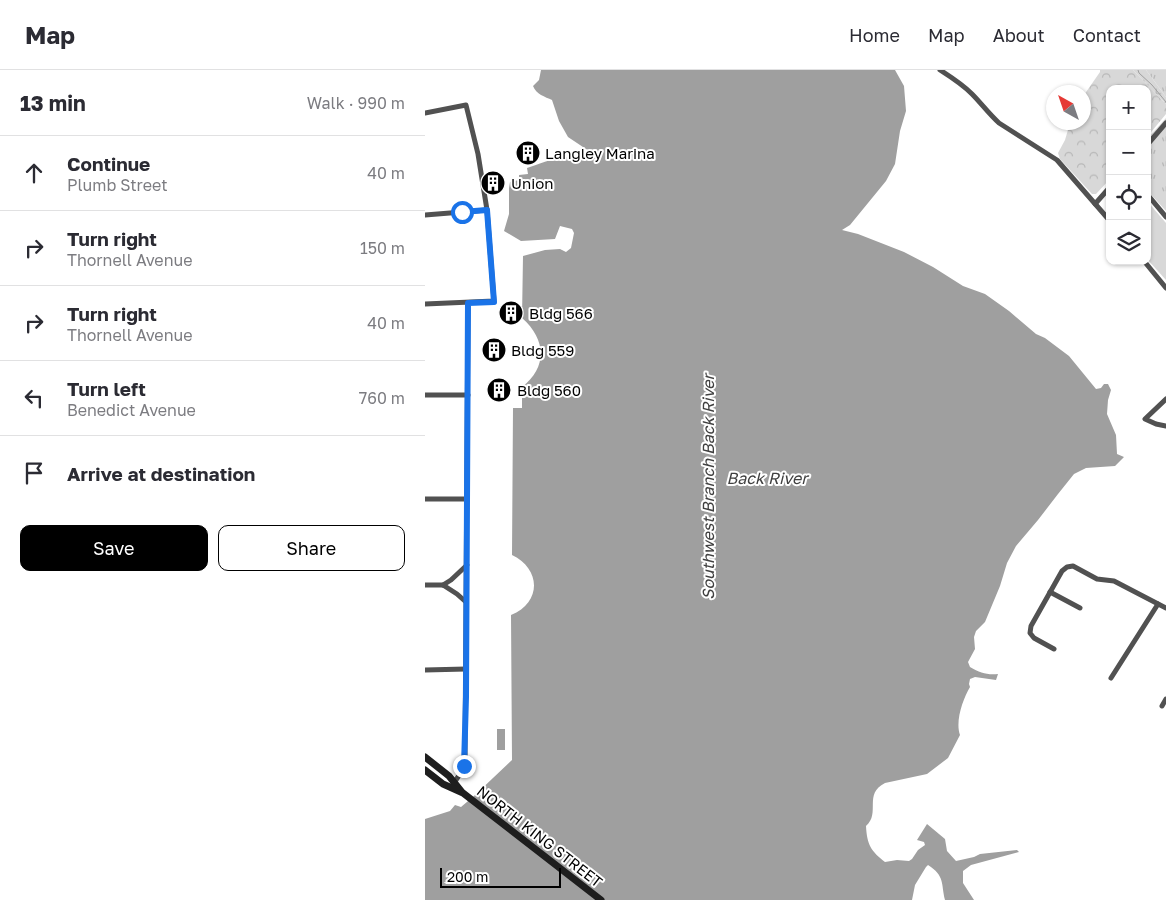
<!DOCTYPE html>
<html lang="en">
<head>
<meta charset="utf-8">
<style>
  body { margin:0; font-family:"Golos Text",sans-serif; background:#f7f7f7; color:#2b2b33 }
  .controls { position:absolute; right:15px; top:15px; display:grid; overflow:hidden; border-radius:10px; box-shadow:0 1px 4px #0004 }
  .controls button { width:45px; height:45px; display:grid; place-items:center; padding:0; border:0; border-bottom:1px solid #e1e1e2; background:#fff; color:#2b2b33; font:25px sans-serif }
  .compass { position:absolute; left:621px; top:15px; width:45px; height:45px; border-radius:50%; background:#fff; box-shadow:0 1px 4px #0004; rotate:320deg }
  .scale { position:absolute; left:15px; bottom:12px; width:121px; box-sizing:border-box; padding-left:5px; border:2px solid #000; border-top:0; font-size:14px; line-height:18px; white-space:nowrap; color:#000; -webkit-text-stroke:4px #fff; paint-order:stroke }
  .stop { position:absolute; width:15px; height:15px; margin:-11px; border:4px solid #1a73e8; border-radius:50%; background:#fff }
  .stop.end { background:#1a73e8; border-color:#fff; box-shadow:0 1px 5px #0008 }
  .list { margin:0; padding:0; list-style:none }
  h2 { display:flex; justify-content:space-between; align-items:center; height:65px; margin:0; padding:0 20px; font-size:21px }
  h2 small { font-size:16px; font-weight:400; color:#7c7c81 }
  .list li { display:grid; grid-template-columns:32px 1fr auto; gap:15px; align-items:center; box-sizing:border-box; height:75px; padding:0 20px; border-top:1px solid #e1e1e2 }
  .list b { display:block; font-size:19px; white-space:nowrap }
  .list p { margin:0; font-size:16px; white-space:nowrap; color:#7c7c81 }
  .list em { font-size:16px; font-style:normal; color:#7c7c81 }
  .actions { display:flex; gap:10px; padding:15px 20px }
  .actions a { flex:1; padding:11px 0; border:1px solid #000; border-radius:10px; text-align:center; font-size:18px; color:#000 }
  .actions .main { background:#000; color:#fff }
  .icon { flex:none; width:28px; height:28px; fill:none; stroke:currentColor; stroke-width:2; stroke-linecap:round; stroke-linejoin:round }
  .map { position:relative; flex:none; width:741px; height:830px; overflow:hidden }
  header { display:flex; align-items:center; gap:30px; box-sizing:border-box; height:70px; padding:0 25px; background:#fff; border-bottom:1px solid #e1e1e2 }
  header strong { font-size:24px }
  nav { display:flex; gap:28px; margin-inline-start:auto; font-size:18px }
  main { display:flex }
  aside { flex:1; background:#fff }
  .map>svg:first-child { display:block }
  .grass { fill:#d8d8d8 }
  .forest { fill:url(#forest-crowns) }
  .wetland { fill:url(#wetland-marsh) }
  .park { fill:url(#park-tufts) }
  .water { fill:#9f9f9f }
  .lines { fill:none; stroke-linecap:round; stroke-linejoin:round }
  .stream { stroke:#9f9f9f; stroke-width:1 }
  .street { stroke:#515151; stroke-width:5 }
  .secondary { stroke:#1e1e1e; stroke-width:7 }
  .route { stroke:#1a73e8; stroke-width:6 }
  .labels { text-anchor:middle; dominant-baseline:central; stroke-width:4; stroke-linejoin:round; paint-order:stroke }
  .poi-label { font-size:15px; fill:#000; stroke:#fff; text-anchor:start }
  .street-label { font-size:15px; fill:#000; stroke:#fff }
  .water-label { font-size:16px; font-style:italic; fill:#404040; stroke:#fff }
</style>
</head>
<body>
<header>
<strong>Map</strong>
<nav><a>Home</a><a>Map</a><a>About</a><a>Contact</a></nav>
</header>
<main>
<aside>
<h2>13 min<small>Walk · 990 m</small></h2>
<ul class="list">
<li><svg class="icon" aria-label="ahead" viewBox="0 0 24 24"><path d="M12 20V5M6 11l6-6 6 6"/></svg><div><b>Continue</b><p>Plumb Street</p></div><em>40 m</em></li>
<li><svg class="icon" aria-label="right" viewBox="0 0 24 24"><path d="M7 20v-9h11M14 6l5 5-5 5"/></svg><div><b>Turn right</b><p>Thornell Avenue</p></div><em>150 m</em></li>
<li><svg class="icon" aria-label="right" viewBox="0 0 24 24"><path d="M7 20v-9h11M14 6l5 5-5 5"/></svg><div><b>Turn right</b><p>Thornell Avenue</p></div><em>40 m</em></li>
<li><svg class="icon" aria-label="left" viewBox="0 0 24 24"><path d="M17 20v-9H6M10 6l-5 5 5 5"/></svg><div><b>Turn left</b><p>Benedict Avenue</p></div><em>760 m</em></li>
<li><svg class="icon" aria-label="arrive" viewBox="0 0 24 24"><path d="M6 21V4h12l-3 4 3 4H6"/></svg><div><b>Arrive at destination</b></div></li>
</ul>
<div class="actions"><a class="main">Save</a><a>Share</a></div>
</aside>
<div class="map">
<svg width="741" height="830" viewBox="0 0 741 830">
  <defs>
    <pattern id="forest-crowns" width="20" height="18" patternUnits="userSpaceOnUse" patternTransform="scale(1.25)"><rect width="20" height="18" fill="#d8d8d8"/><path d="M2 6a3 3 0 1 1 6 0M12 15a3 3 0 1 1 6 0" fill="none" stroke="#b8b8b8"/></pattern>
    <pattern id="wetland-marsh" width="20" height="14" patternUnits="userSpaceOnUse" patternTransform="scale(1.25)"><rect width="20" height="14" fill="#d8d8d8"/><path d="M1 5h8M5 5V1M11 12h8M15 12V8" fill="none" stroke="#b8b8b8"/></pattern>
    <pattern id="park-tufts" width="24" height="20" patternUnits="userSpaceOnUse" patternTransform="scale(1.25)"><rect width="24" height="20" fill="#d8d8d8"/><path d="M3 7l-1-3M5 7V3M7 7l1-3M15 17l-1-3M17 17v-4M19 17l1-3" fill="none" stroke="#b8b8b8"/></pattern>
  </defs>
  <rect width="100%" height="100%" fill="#fff"/>
  <!-- grass -->
  <path class="grass" d="M722,131L741,153V210L722,189Z"/>
  <!-- forest -->
  <path class="forest" d="M675,0H708L741,34V44L722,67V19H685V109L671,124H667L635,89L633,83L640,70L645,53L658,52L659,25L675,2Z"/>
  <!-- wetland -->
  <path class="wetland" d="M708,0H721L741,27V34Z"/>
  <!-- park -->
  <g class="park">
    <path d="M721,0H741V27Z"/>
    <path d="M741,48V141L722,120V69Z"/>
  </g>
  <!-- water -->
  <g class="water">
    <path d="M116,0H470L479,16L481,41L475,61L470,94L461,111L425,155L417,160L433,164L479,182L508,197L538,216L560,224L584,241L611,264L620,268L644,286L671,319L676,318L679,314H683L686,320L683,330L682,344L691,365L692,384L699,387L690,396L661,398L649,404L633,424L613,450L591,476L582,493L575,516L560,552L551,561L549,567L550,579L543,592L545,597C555,603 562,605 573,604L571,610L550,607L545,609L544,614L545,617C538,629 530,651 535,665L523,688L502,704L460,713C438,724 456,743 441,756C442,775 446,781 460,792L472,790L484,791L487,789L493,780L500,775L499,772L492,770L502,754L520,769L522,781L531,791L549,787L555,784L592,780L594,782L546,795L538,801V813L549,830H520C516,813 520,806 503,795L501,797L490,815L487,830H0V749L25,741L30,735L36,737L49,726L87,690L86,545C117,532 116,499 87,485L88,338H97V317C123,297 121,269 97,248L98,186L120,180L135,179L141,182L146,178L149,163L147,159L135,156L130,169L96,171L79,161L84,144V118L85,112L94,110V105L103,104L102,98C111,95 129,88 138,87C149,86 151,94 165,84L164,81L143,67L134,51L127,30C120,27 111,24 108,16L114,10Z"/>
    <rect x="72" y="659" width="8" height="21"/>
  </g>
  <g class="lines">
    <!-- stream -->
    <path class="stream" d="M713,0L714,3L727,15L741,32"/>
    <!-- street -->
    <g class="street">
      <path d="M515,0C526,7 537,14 547,24C556,33 564,44 574,53L632,90L685,151"/>
      <path d="M0,43L41,35L53,84L62,140L69,231L0,234"/>
      <path d="M722,75L741,53"/>
      <path d="M722,124L741,147"/>
      <path d="M670,134L685,117"/>
      <path d="M0,145L62,140"/>
      <path d="M719,191L741,218"/>
      <path d="M0,325H43"/>
      <path d="M741,329L720,349L731,354L741,356"/>
      <path d="M0,429H41"/>
      <path d="M0,515H18L32,524L41,532"/>
      <path d="M18,515L26,510L42,495"/>
      <path d="M625,522L655,538"/>
      <path d="M629,579L609,568L605,563L606,556L637,501L642,497L648,496L672,509L689,511L741,538"/>
      <path d="M0,600L41,599"/>
      <path d="M686,608L733,534"/>
      <path d="M737,636L741,629"/>
      <path d="M28,714C35,705 39,698 40,686L43,233"/>
    </g>
    <!-- secondary -->
    <g class="secondary">
      <path d="M0,687L24,706L36,721"/>
      <path d="M0,700L18,714L38,723L176,830"/>
    </g>
  </g>
  <g class="lines">
    <!-- route -->
    <path class="route" d="M37,142L62,140L69,232L43,233L41,627L39,696"/>
  </g>
  <!-- icons -->
  <defs>
    <symbol id="building-disc" viewBox="-11 -11 22 22"><circle r="9.5" fill="#000" stroke="#fff"/><path d="M-4-6H4V6H1V3H-1V6H-4ZM-2.5-4.3h1.7v1.8h-1.7ZM.8-4.3h1.7v1.8H.8ZM-2.5-1h1.7V.8h-1.7ZM.8-1h1.7V.8H.8Z" fill="#fff"/></symbol>
  </defs>
  <g fill-rule="evenodd">
    <use href="#building-disc" x="89" y="69" width="28" height="28"/>
    <use href="#building-disc" x="54" y="99" width="28" height="28"/>
    <use href="#building-disc" x="72" y="229" width="28" height="28"/>
    <use href="#building-disc" x="55" y="266" width="28" height="28"/>
    <use href="#building-disc" x="60" y="306" width="28" height="28"/>
  </g>
  <g class="labels">
    <!-- poi labels -->
    <g class="poi-label">
      <text x="120" y="83">Langley Marina</text>
      <text x="86" y="113">Union</text>
      <text x="104" y="243">Bldg 566</text>
      <text x="86" y="280">Bldg 559</text>
      <text x="92" y="320">Bldg 560</text>
    </g>
    <!-- street labels -->
    <g class="street-label">
      <text transform="translate(115 766) rotate(38)">NORTH KING STREET</text>
    </g>
    <!-- water labels -->
    <g class="water-label">
      <text x="342" y="408">Back River</text>
      <text transform="translate(283 417) rotate(-90)">Southwest Branch Back River</text>
    </g>
  </g>
</svg>
<div class="controls">
<button>+</button>
<button>−</button>
<button><svg class="icon" aria-label="locate" viewBox="0 0 24 24"><circle cx="12" cy="12" r="6"/><path d="M12 2v4M12 18v4M2 12h4M18 12h4"/></svg></button>
<button><svg class="icon" aria-label="layers" viewBox="0 0 24 24"><path d="M12 4l9 5-9 5-9-5zM3 14l9 5 9-5"/></svg></button>
</div>
<svg class="compass" viewBox="-18 -18 36 36"><path d="M0-13l5 13h-10z" fill="#e53935"/><path d="M0 13l5-13h-10z" fill="#7c7c81"/></svg>
<div class="scale">200 m</div>
<div class="stop" style="left:37px;top:142px"></div>
<div class="stop end" style="left:39px;top:696px"></div>
</div>
</main>
</body>
</html>
